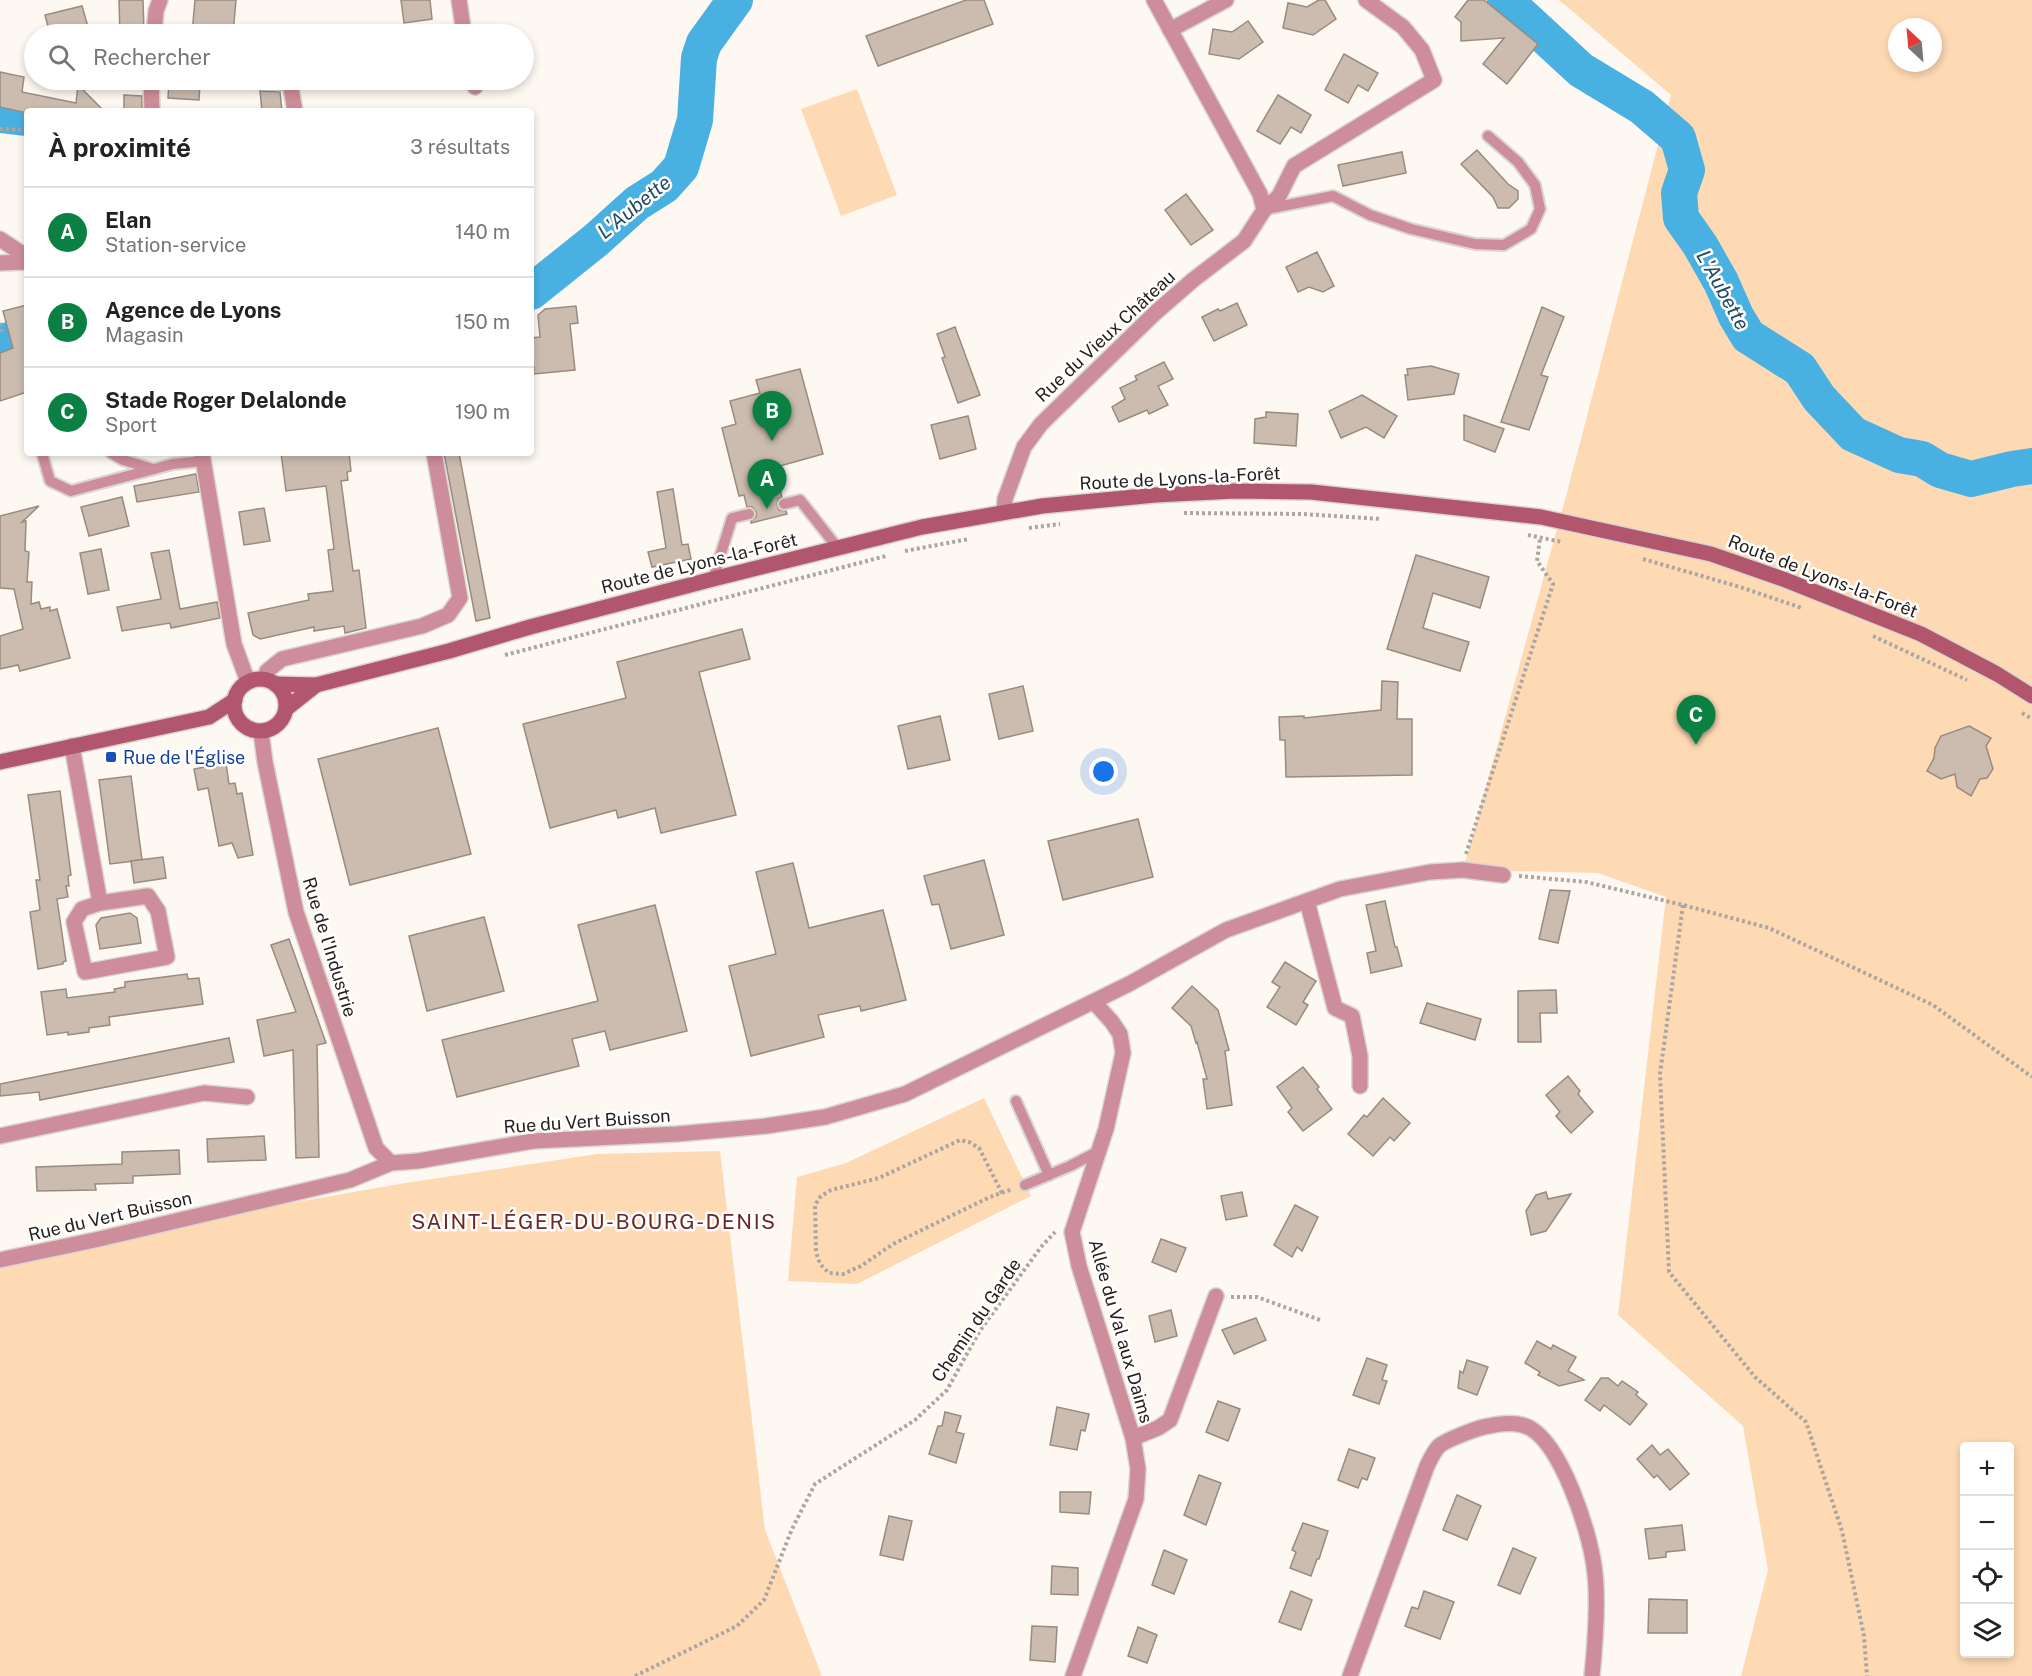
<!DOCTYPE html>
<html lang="fr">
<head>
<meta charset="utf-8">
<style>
  body { margin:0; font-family:"Public Sans",sans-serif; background:#f2f2f2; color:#222 }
  .controls { position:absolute; right:18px; bottom:18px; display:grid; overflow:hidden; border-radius:6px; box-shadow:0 3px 9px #0003 }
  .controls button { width:54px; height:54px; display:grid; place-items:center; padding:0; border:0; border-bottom:2px solid #e0e0e0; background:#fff; color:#222; font:30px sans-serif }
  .compass { position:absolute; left:1888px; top:18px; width:54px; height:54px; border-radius:50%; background:#fff; box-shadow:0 3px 9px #0003; rotate:334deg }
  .you { position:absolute; left:1104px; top:772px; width:21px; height:21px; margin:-15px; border:4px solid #fff; border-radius:50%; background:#1a73e8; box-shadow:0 0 0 9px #1a73e833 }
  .badge { display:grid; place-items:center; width:39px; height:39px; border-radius:50%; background:#0b8043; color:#fff; font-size:20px; font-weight:700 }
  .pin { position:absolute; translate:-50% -50px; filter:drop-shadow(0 2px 3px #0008) }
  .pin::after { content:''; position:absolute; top:32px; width:21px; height:18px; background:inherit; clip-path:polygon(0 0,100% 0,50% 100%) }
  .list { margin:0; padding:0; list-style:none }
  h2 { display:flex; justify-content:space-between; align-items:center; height:78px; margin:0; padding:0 24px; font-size:26px }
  h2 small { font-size:20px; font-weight:400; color:#767676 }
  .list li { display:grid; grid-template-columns:39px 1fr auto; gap:18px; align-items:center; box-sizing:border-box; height:90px; padding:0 24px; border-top:2px solid #e0e0e0 }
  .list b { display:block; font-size:22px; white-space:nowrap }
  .list p { margin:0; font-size:20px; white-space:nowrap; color:#767676 }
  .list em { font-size:20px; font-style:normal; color:#767676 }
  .icon { flex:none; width:33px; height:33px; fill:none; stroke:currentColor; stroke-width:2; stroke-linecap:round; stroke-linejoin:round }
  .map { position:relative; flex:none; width:2032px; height:1676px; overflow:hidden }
  .search { position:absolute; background:#fff; box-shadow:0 3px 9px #0003; left:24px; top:24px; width:510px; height:66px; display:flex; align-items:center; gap:15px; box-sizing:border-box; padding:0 21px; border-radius:33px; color:#767676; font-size:22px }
  .panel { position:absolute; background:#fff; box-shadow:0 3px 9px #0003; left:24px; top:108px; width:510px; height:348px; border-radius:6px }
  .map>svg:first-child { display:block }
  .green { fill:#fedab4; fill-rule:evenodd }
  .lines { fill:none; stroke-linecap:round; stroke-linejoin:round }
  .river { stroke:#49b0e2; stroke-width:36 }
  .building { fill:#cbbcaf; stroke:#998b7f; stroke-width:1.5 }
  .service-casing { stroke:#dad5cf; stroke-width:14 }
  .minor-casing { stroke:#dad5cf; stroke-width:18 }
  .secondary-casing { stroke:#dad5cf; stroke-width:18 }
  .path { stroke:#aba6a0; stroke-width:4; stroke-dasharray:3 3; stroke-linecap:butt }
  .service { stroke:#cd8d9a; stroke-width:10 }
  .minor { stroke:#cd8d9a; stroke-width:15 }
  .secondary { stroke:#b2566e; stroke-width:15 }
  .transit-dot { fill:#1a4fb4; stroke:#fff; stroke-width:2 }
  .labels { text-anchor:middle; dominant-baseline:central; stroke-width:5; stroke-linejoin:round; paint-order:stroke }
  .street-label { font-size:18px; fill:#231e19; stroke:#fff }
  .transit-label { font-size:18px; fill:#164399; stroke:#fff; text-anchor:start }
  .water-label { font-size:20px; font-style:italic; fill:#1f4a5f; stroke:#fff }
  .quarter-label { font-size:21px; letter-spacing:1.5px; fill:#6b2625; stroke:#fff }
</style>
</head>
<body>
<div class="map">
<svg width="2032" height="1676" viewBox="0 0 2032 1676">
  <rect width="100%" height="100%" fill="#fdf8f2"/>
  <!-- green -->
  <g class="green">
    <path d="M1559,0H2032V1676H1741L1768,1570L1743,1426L1618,1315L1666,897L1598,873L1463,870L1565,500L1671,95ZM1897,27H1933V63H1897ZM1964,1446H2010V1654H1964Z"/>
    <path d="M857,89L897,195L841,216L801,109Z"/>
    <path d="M984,1098L1031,1196L857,1284L788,1281L797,1177L846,1163Z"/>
    <path d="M720,1151L765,1530L822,1676H0V1254L405,1183L597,1154Z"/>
  </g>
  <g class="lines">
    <!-- river -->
    <g class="river">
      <path d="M1505,0L1581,70L1642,107L1678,138L1687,170L1679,193L1681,218L1700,245L1721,282L1736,316L1748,336L1800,369L1819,398L1853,434L1899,455L1922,459L1940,470L1971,479L2012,469L2032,466"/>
      <path d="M0,115L27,118"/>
      <path d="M531,292L596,240L637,203L664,186L681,167L695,120L699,58L704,43L735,0"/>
      <path d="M0,342L27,336"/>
    </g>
  </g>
  <!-- building -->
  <g class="building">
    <path d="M119,0H143L144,34H120Z"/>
    <path d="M195,0H236L233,34H192Z"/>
    <path d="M401,0H430L432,19L404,23Z"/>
    <path d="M966,0H984L993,24L878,66L866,36Z"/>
    <path d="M1319,0H1325L1336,19L1313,35L1283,28L1288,3L1307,7Z"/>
    <path d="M1468,0H1484L1538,44L1507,84L1483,64L1504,38L1461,41V22L1455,17Z"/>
    <path d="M82,6L90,34H50L45,15Z"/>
    <path d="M1248,21L1263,42L1239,59L1209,54L1213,29L1232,32Z"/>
    <path d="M1344,54L1378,73L1368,91L1358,85L1348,103L1325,90Z"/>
    <path d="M0,72L24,77L22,92L76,103L78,85L104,111H27V113L0,107Z"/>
    <path d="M169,81L200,83L199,100L168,98Z"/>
    <path d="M260,91L280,92L282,111H262Z"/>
    <path d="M124,95L142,96V111H124Z"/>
    <path d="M1278,95L1311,115L1301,133L1291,127L1280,144L1257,131Z"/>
    <path d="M1477,150L1508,184L1518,191V199L1509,208H1498L1493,197L1461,164Z"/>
    <path d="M1402,152L1406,173L1343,186L1338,165Z"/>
    <path d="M1186,194L1213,230L1191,245L1165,210Z"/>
    <path d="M1317,252L1334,286L1323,292L1309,287L1298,292L1286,267Z"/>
    <path d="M1237,303L1247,325L1214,341L1202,317L1218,309L1220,311Z"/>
    <path d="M27,305V392L0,401V353L13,348L3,311Z"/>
    <path d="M576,306L578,323L570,324L575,370L534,374V367L531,368V338L540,337L538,315L545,309Z"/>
    <path d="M1542,307L1564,317L1541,375L1548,377L1529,430L1501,422Z"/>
    <path d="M955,327L980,395L958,403L942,358L945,357L937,334Z"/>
    <path d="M1164,362L1173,379L1158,386L1168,405L1149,414L1147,410L1119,422L1112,407L1125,399L1120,388L1137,380L1135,376Z"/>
    <path d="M1431,366L1459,374L1454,394L1408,400L1405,375H1408L1407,369Z"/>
    <path d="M800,369L823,454L780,466L784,485L779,486L782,497L778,499L777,505L779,510L786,511L787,514L751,523V521L756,517V512L752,507H747L744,495L739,496L722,428L736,424L730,401L760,393L756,380Z"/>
    <path d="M1362,395L1397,416L1384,438L1366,427L1341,438L1329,411Z"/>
    <path d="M1266,412L1298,414L1296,446L1254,443L1255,419L1266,417Z"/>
    <path d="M1464,415L1504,429L1495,452L1464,440Z"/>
    <path d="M968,416L976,449L940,459L931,425Z"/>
    <path d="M281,453H349L351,471L347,472L348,480L341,481L353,571L359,570L366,628L345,633L344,626L314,631V627L260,639L253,635L248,613L309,600L308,594L333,591L328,550L334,549L326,486L286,491Z"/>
    <path d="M444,453H459L490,618L476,621Z"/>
    <path d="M196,474L199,492L137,502L134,486Z"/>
    <path d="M673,489L682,545L688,544L691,559L652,567L648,552L666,548L657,492Z"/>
    <path d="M122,497L129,526L89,536L81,507Z"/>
    <path d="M39,506L22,522L26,521L25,551L29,552L27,582H32L31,604L39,602L41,609L50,607V611L57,609L70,658L20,671L18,665L0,669V636L23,629L14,589L0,588V516Z"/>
    <path d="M264,508L270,541L244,545L239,512Z"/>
    <path d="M101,549L109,590L88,594L80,553Z"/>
    <path d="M169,550L180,609L217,602L220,618L171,628L170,623L122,631L117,607L161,599L151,553Z"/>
    <path d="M1416,555L1489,577L1480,608L1433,593L1423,628L1469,642L1460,671L1387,649Z"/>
    <path d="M742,629L750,659L699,672L736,815L661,833L655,808L618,818L616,810L550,828L523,724L626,698L617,662Z"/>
    <path d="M1382,681L1398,682L1397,719H1412V775L1286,777L1285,740H1280L1279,717L1304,716V718L1381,710Z"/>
    <path d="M1023,686L1033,731L999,739L989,694Z"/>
    <path d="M940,716L950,760L908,769L898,726Z"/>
    <path d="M1969,726L1991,738L1986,746L1993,769L1987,778L1980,779L1971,796L1957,787L1955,774L1941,779L1927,771L1934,758L1935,748L1941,736Z"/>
    <path d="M438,728L471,854L350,885L318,759Z"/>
    <path d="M226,763L229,784L235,783L237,794L242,793L253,855L238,858L232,843L219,846L208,788L198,790L194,769Z"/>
    <path d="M131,776L142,860L110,864L99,780Z"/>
    <path d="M60,791L71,875L68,876L69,886H66L68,897L57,899L66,961L63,962V964L38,969L30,912L40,910L36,880H40L28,795Z"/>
    <path d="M1138,819L1153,877L1063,900L1048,841Z"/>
    <path d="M163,857L166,878L134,883L131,861Z"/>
    <path d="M984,860L1004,935L951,949L939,904L932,905L924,876Z"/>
    <path d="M793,863L809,928L883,910L906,1000L861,1011L860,1006L818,1015L824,1037L751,1056L729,966L776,954L756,872Z"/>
    <path d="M1550,890L1570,891L1558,943L1539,939Z"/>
    <path d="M1385,901L1395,947H1397L1402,966L1371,973L1367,953L1376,951L1366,905Z"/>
    <path d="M655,905L687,1031L610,1050L605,1031L572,1039L579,1066L457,1097L442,1040L598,1001L578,925Z"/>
    <path d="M130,913L137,918L141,943L100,949L96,925L101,918Z"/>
    <path d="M484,917L504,991L427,1011L409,936Z"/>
    <path d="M289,939L326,1043L317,1045L319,1157L296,1158L293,1050L264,1056L257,1020L296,1012L271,945Z"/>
    <path d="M1285,962L1316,981L1303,1002L1308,1005L1296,1025L1267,1007L1280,987L1272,982Z"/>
    <path d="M187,974L188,979L199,978L203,1004L109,1017L110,1025L89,1028V1032L68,1035V1032L47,1035L41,992L66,989L67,998L115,992L114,989L125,987V982Z"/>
    <path d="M1192,986L1218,1010L1229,1050L1225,1051L1232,1105L1207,1109L1203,1079H1207L1197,1042L1196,1043L1191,1026L1172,1008Z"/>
    <path d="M1556,990L1557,1013H1540L1541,1042H1518V991Z"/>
    <path d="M1427,1003L1481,1019L1475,1040L1420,1023Z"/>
    <path d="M229,1038L234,1062L40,1100L39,1092L0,1096V1084Z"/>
    <path d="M1303,1067L1319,1087L1317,1089L1332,1109L1303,1131L1288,1112L1292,1108L1277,1087Z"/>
    <path d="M1568,1076L1580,1091L1578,1094L1593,1112L1571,1133L1556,1116L1560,1112L1546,1095Z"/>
    <path d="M1383,1098L1410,1123L1394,1141L1390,1137L1373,1156L1348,1134L1364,1115L1367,1117Z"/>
    <path d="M264,1136L266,1160L208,1162L207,1139Z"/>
    <path d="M179,1150L180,1174L133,1176V1183L95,1184L96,1190L37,1191L36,1167L122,1164V1152Z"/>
    <path d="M1242,1192L1247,1216L1226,1220L1221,1196Z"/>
    <path d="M1546,1192L1548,1199L1571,1194L1546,1231L1531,1235L1526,1211L1536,1195Z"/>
    <path d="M1295,1205L1318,1217L1302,1251L1297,1247L1292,1257L1274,1245Z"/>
    <path d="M1161,1239L1186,1248L1176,1272L1152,1262Z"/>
    <path d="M1171,1310L1177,1336L1155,1342L1149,1316Z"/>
    <path d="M1256,1318L1266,1340L1234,1354L1222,1330Z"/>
    <path d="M1537,1341L1551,1349L1553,1345L1576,1357L1568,1371L1584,1380L1559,1386L1538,1375L1540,1372L1525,1363Z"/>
    <path d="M1367,1358L1387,1365L1382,1380L1387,1381L1379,1404L1353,1395Z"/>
    <path d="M1467,1360L1488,1367L1477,1395L1458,1388L1460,1371L1463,1373Z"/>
    <path d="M1601,1378H1608L1618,1386L1622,1381L1638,1392L1636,1395L1647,1404L1630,1425L1604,1405L1600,1411L1585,1400Z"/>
    <path d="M1218,1401L1240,1409L1228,1441L1206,1432Z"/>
    <path d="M1057,1407L1089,1414L1085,1431L1081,1430L1077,1450L1050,1445Z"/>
    <path d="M945,1412L961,1416L956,1432L964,1434L956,1463L929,1454L938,1426H942Z"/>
    <path d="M1652,1445L1660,1455L1668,1449L1689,1474L1670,1490L1657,1475L1654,1478L1637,1459Z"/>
    <path d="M1349,1449L1375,1458L1367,1480L1362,1478L1358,1488L1338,1480Z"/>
    <path d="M1199,1475L1221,1483L1206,1525L1184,1515Z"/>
    <path d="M1060,1492H1091L1089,1514L1060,1512Z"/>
    <path d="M1457,1495L1481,1506L1467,1540L1443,1530Z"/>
    <path d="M889,1516L912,1521L903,1560L880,1555Z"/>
    <path d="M1303,1523L1328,1531L1319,1559H1317L1311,1576L1290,1568L1296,1552L1292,1550Z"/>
    <path d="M1682,1525L1685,1550L1666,1552V1557L1649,1559L1645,1529Z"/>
    <path d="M1513,1548L1536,1558L1520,1594L1498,1585Z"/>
    <path d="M1164,1550L1187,1560L1174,1594L1152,1585Z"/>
    <path d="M1052,1566L1078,1568V1595L1051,1594Z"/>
    <path d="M1291,1591L1312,1600L1301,1630L1279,1622Z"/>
    <path d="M1424,1591L1454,1602L1440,1639L1405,1626L1412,1607L1418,1609Z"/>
    <path d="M1649,1599L1687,1600V1633H1648Z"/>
    <path d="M1032,1626L1057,1627L1055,1662L1030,1660Z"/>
    <path d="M1138,1627L1157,1635L1147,1663L1128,1656Z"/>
  </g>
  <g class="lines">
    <defs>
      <g id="service">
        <path d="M1267,209L1333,196L1370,215L1411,229L1475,244L1504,245L1531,229L1540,209L1535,185L1518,162L1488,136"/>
        <path d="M42,453L50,481L71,491L173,464L203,461"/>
        <path d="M111,453L123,460L153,469"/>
        <path d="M784,504L800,500L837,547"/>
        <path d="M713,579L732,518L749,514"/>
        <path d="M1016,1101L1049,1175"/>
        <path d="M1025,1185L1070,1166L1099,1151"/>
      </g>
      <g id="minor">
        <path d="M459,0L464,34"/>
        <path d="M1170,30L1226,0"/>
        <path d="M154,34L156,11L160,0"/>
        <path d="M151,80L152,111"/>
        <path d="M235,80L290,83L295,111"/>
        <path d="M473,80L475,87"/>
        <path d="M1264,210L1279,196L1294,166L1434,80L1422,50L1403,27L1366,0"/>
        <path d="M0,239L27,257"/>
        <path d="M0,263L27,262"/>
        <path d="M202,453L234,644L248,682"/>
        <path d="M1004,512L1005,499L1024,447L1041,424L1155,313L1193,280L1244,241L1264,210L1260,194L1154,0"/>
        <path d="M267,680V671L282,659L422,626L448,615L460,598L434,453"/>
        <path d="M261,732L265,762L296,912L376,1148L391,1163"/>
        <path d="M72,746L100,903L82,909L74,922L85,972L167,957L158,911L148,896L100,903"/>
        <path d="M1307,901L1335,1008L1352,1016L1360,1056V1086"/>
        <path d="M0,1136L204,1093L247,1097"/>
        <path d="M0,1260L95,1240L350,1180L391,1163L418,1161L533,1141L677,1134L766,1126L825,1117L905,1094L1129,984L1226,930L1340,889L1430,872L1463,870L1503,875"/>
        <path d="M1133,1438L1158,1428L1170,1420L1216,1296"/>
        <path d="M1073,1676L1136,1499L1138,1469L1133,1438L1079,1266L1072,1232L1106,1129L1123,1053L1120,1034L1112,1022L1094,1002"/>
        <path d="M1350,1676L1427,1466C1430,1460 1434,1451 1439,1446C1446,1440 1479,1427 1489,1426C1502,1423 1517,1421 1530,1428C1562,1446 1589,1530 1594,1566C1599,1596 1595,1645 1592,1676"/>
      </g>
      <g id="secondary">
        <circle cx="260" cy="705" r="26"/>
        <path d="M275,684L316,685L449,651L530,627L713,579L922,527L1042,506L1155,495L1235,491L1311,492L1541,517L1711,554L1783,579L1921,634L1997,674L2032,696"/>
        <path d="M287,708L316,685"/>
        <path d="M0,762L209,717L235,700"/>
      </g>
    </defs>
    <!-- service casing -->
    <use href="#service" class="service-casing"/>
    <!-- minor casing -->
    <use href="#minor" class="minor-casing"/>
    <!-- secondary casing -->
    <use href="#secondary" class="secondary-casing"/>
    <!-- path -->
    <g class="path">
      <path d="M0,129L27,130"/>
      <path d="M0,323L2,332H0"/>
      <path d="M1184,513L1303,514L1381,519"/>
      <path d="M1029,528L1060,524"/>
      <path d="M1528,535L1562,542"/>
      <path d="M905,551L969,539"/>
      <path d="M1643,559L1740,587L1802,608"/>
      <path d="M1873,636L1967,680"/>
      <path d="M505,655L886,556"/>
      <path d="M2022,713L2032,719"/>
      <path d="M1466,854L1553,584L1537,561L1540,538"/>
      <path d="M1519,876L1586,882L1683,905L1769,928L1933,1005L2032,1077"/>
      <path d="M1683,905L1660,1074L1669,1272L1755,1377L1806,1422L1842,1531L1864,1636L1867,1676"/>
      <path d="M1002,1193L979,1148L969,1142L960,1140L879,1178L831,1190L821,1196L815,1205L816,1252L820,1264L829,1273L843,1274L861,1266L893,1244L990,1197L1013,1189"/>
      <path d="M1231,1297H1257L1320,1320"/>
      <path d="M635,1676L737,1626L764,1600L792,1529L815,1484L915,1420L947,1390L979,1332L1041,1247L1055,1232"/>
    </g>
    <!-- service -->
    <use href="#service" class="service"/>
    <!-- minor -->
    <use href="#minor" class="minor"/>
    <!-- secondary -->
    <use href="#secondary" class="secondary"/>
  </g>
  <!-- markers -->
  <rect class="transit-dot" x="105" y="751" width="12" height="12" rx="3"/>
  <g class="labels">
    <!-- street labels -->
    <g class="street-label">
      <text transform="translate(1105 336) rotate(-43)">Rue du Vieux Château</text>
      <text transform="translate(1180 478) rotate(-3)">Route de Lyons-la-Forêt</text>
      <text transform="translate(699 563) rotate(-14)">Route de Lyons-la-Forêt</text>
      <text transform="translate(1823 576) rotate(21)">Route de Lyons-la-Forêt</text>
      <text transform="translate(330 947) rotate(73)">Rue de l'Industrie</text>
      <text transform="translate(587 1121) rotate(-4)">Rue du Vert Buisson</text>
      <text transform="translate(110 1216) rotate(-13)">Rue du Vert Buisson</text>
      <text transform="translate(976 1320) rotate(-56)">Chemin du Garde</text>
      <text transform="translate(1121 1331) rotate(74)">Allée du Val aux Daims</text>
    </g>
    <!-- transit labels -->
    <g class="transit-label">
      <text x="123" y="757">Rue de l'Église</text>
    </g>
    <!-- water labels -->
    <g class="water-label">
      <text transform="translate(634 207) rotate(-39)">L'Aubette</text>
      <text transform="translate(1723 290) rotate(61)">L'Aubette</text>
    </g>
    <!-- quarter labels -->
    <g class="quarter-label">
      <text x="594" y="1221">SAINT-LÉGER-DU-BOURG-DENIS</text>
    </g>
  </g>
</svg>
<div class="controls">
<button>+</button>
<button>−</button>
<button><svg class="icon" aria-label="locate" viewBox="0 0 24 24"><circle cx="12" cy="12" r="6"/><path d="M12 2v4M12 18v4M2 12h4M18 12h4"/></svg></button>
<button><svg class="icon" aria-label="layers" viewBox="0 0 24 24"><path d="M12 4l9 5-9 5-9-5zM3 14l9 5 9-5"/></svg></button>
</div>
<svg class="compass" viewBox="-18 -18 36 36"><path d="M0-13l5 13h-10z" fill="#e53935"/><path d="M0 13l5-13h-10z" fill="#767676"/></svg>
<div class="you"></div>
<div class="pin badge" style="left:767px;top:509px">A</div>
<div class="pin badge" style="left:772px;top:441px">B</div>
<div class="pin badge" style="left:1696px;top:745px">C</div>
<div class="search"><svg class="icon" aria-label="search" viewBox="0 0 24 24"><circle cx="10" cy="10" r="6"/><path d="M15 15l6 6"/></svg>Rechercher</div>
<section class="panel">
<h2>À proximité<small>3 résultats</small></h2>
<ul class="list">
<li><span class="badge">A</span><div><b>Elan</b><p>Station-service</p></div><em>140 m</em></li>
<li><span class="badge">B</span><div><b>Agence de Lyons</b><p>Magasin</p></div><em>150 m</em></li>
<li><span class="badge">C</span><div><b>Stade Roger Delalonde</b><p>Sport</p></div><em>190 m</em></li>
</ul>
</section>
</div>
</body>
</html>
